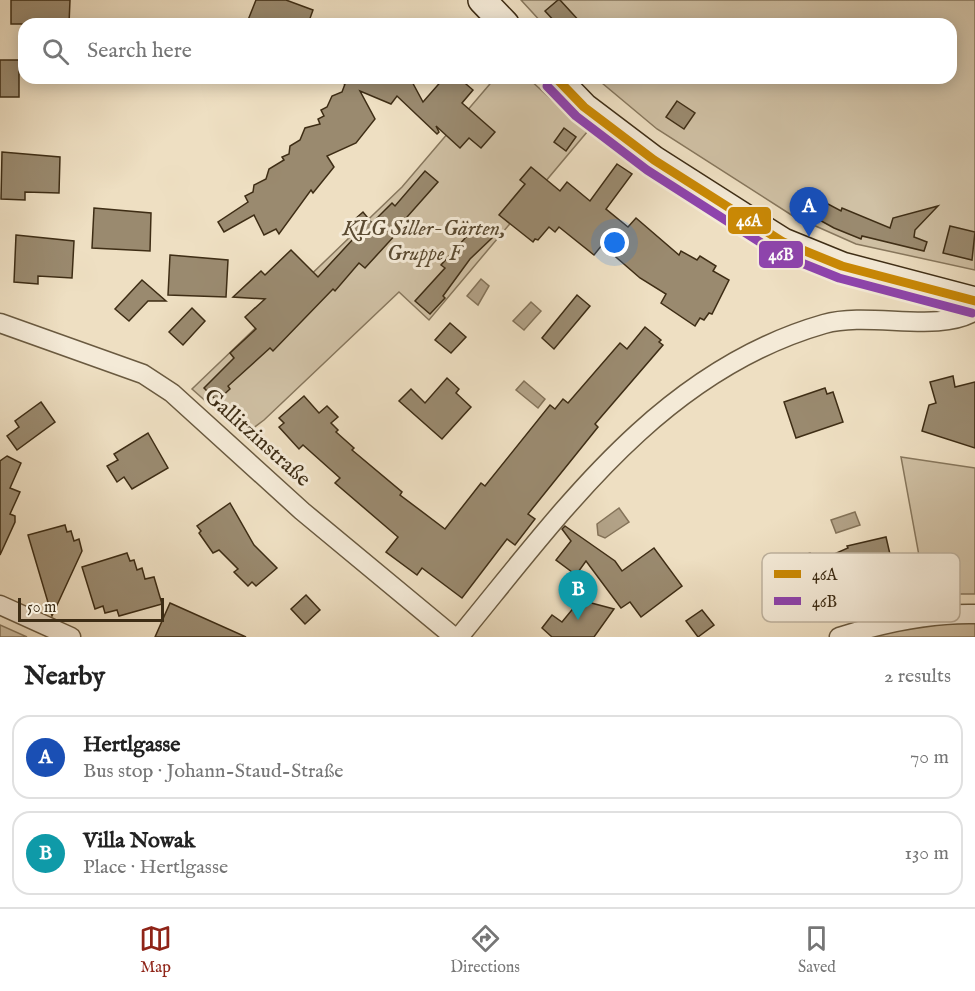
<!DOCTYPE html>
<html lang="en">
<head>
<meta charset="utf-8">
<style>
  body { margin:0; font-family:"IM FELL English",serif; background:#f2f2f2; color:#222 }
  .scale { position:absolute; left:18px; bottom:15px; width:146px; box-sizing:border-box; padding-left:6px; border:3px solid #3e2d15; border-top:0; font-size:16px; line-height:21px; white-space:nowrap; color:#3e2d15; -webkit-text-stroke:4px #f4ead7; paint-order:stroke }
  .you { position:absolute; left:615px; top:243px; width:21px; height:21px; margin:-15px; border:4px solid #fff; border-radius:50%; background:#1a73e8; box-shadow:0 0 0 9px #1a73e833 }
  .badge { display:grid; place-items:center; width:39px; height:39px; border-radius:50%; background:#8f2418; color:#fff; font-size:20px; font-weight:700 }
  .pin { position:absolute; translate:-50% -50px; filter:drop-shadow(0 2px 3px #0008) }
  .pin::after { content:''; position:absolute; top:32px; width:21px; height:18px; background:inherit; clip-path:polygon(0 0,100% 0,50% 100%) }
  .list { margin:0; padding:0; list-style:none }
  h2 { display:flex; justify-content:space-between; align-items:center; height:78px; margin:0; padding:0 24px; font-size:26px }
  h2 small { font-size:20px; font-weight:400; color:#767676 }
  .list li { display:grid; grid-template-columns:39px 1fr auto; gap:18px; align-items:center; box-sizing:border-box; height:84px; margin:0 12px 12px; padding:0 12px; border:2px solid #e0e0e0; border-radius:18px }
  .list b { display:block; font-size:22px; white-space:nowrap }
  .list p { margin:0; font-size:20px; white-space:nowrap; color:#767676 }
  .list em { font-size:20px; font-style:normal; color:#767676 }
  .icon { flex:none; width:33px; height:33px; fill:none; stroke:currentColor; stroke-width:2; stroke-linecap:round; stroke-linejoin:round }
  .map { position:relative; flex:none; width:975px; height:637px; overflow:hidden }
  .search { position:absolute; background:#fff; box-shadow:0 3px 15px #0003; left:18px; right:18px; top:18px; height:66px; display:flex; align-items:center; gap:15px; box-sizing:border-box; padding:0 21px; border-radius:18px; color:#767676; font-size:22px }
  .sheet { height:270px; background:#fff }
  nav { display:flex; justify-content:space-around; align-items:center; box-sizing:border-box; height:84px; border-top:2px solid #e0e0e0; background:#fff; font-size:16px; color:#767676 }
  nav a { display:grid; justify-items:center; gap:3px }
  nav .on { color:#8f2418 }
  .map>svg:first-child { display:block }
  .green { fill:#d0c1a5; stroke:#87775d; stroke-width:1.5 }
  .water { fill:#b2a287; stroke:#847359; stroke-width:1.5 }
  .building { fill:#9a8a6f; stroke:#3e2d15; stroke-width:1.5 }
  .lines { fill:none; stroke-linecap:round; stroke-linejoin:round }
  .street-casing { stroke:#6a5a40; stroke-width:21 }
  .secondary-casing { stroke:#3e2d15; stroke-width:30 }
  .street { stroke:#f4ead7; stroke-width:18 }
  .secondary { stroke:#f4ead7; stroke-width:27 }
  .bus-1-casing { stroke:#f4ead7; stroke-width:14 }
  .bus-2-casing { stroke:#f4ead7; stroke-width:14 }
  .bus-1 { stroke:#c98805; stroke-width:9 }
  .bus-2 { stroke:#8e44ad; stroke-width:9 }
  .labels { text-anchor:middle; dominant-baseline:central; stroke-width:6; stroke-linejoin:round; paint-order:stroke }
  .park-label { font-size:22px; font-style:italic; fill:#5b4b32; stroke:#f4ead7 }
  .street-label { font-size:22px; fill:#3e2d15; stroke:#f4ead7 }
  .key { fill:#f4ead7; stroke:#bdb19d; stroke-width:1.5 }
  .key-label { font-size:16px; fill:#3e2d15 }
  .line-badge { stroke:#f4ead7; stroke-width:2 }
  .badge-label { font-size:16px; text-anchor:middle; font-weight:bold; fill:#fff }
</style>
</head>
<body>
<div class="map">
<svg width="975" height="637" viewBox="0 0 975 637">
  <rect width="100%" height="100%" fill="#eedfc2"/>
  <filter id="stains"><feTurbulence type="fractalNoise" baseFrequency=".00333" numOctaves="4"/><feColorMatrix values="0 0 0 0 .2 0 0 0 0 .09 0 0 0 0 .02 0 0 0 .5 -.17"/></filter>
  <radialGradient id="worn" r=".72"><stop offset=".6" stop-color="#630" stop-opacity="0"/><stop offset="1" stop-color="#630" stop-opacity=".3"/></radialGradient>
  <!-- green -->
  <g class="green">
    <path d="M521,0H975V270L856,244L793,216L657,129L596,78H951V24H543Z"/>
    <path d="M495,78H528L587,132L429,320L399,292L264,420L244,435L192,389L402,187Z"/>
    <path d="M901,457L975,468V594H926Z"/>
    <path d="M975,620V637H860L931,622Z"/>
    <path d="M0,625L27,637H0Z"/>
  </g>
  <!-- water -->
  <g class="water">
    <path d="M481,279L489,286L478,305L467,296Z"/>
    <path d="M531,302L541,311L524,330L513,321Z"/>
    <path d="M524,381L545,399L538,408L516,390Z"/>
    <path d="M619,508L629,522L605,538L598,535L597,524Z"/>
    <path d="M855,512L860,525L836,533L831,520Z"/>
  </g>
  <!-- building -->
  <g class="building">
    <path d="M11,0H70L69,24H11Z"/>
    <path d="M256,0H286L313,10L308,24H258L248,20Z"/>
    <path d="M558,0H560L582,24H557L545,11Z"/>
    <rect x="0" y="60" width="19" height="37"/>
    <path d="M330,78H410L423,102L444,78H459L473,90L462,103L495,132L481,148L469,138L460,148L436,126L439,132L437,134L397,96L391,104L360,91L375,119L356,143L327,156L334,167L313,193L311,190L279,234L276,229L264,235L254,215L224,232L218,222L248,202L245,196L253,192L254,185L266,179L269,169L284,160L282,157L289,154L290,146L300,140L305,128L320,124L318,119L324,116L321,110L327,107L332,96L342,92L345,84Z"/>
    <path d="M677,101L695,113L684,129L666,117Z"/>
    <path d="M564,128L576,137L566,151L554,142Z"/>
    <path d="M2,152L60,157L59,193L25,192V200L1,199Z"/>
    <path d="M617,164L632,174L606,209L628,227L636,218L679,255L681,251L697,260L700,256L716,266L713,271L729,280L712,314L709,313L704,320L700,318L695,326L661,303L666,294L640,278L602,245L594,255L559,227L555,232L549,227L538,240L535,239L533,242L499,215L525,184L520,180L531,167L560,191L567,182L590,201Z"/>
    <path d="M425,171L438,182L407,217L409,220L365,268L359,263L335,291L333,289L273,351L270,348L228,386L230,389L217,401L204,388L234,358L230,353L256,329L245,317L265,299L233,297L261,271L265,275L291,250L318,277L355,237L346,227L363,212L372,223L392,203L395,206Z"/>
    <path d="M811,195L841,211L842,208L890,228L893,218L938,206L915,230L914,237L927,242L924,251L862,236L861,239L834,228L803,211Z"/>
    <path d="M94,208L151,213L150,251L92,248Z"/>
    <path d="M950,226L975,232L972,260L943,253Z"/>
    <path d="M475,227L478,230L481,227L492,238L470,259L443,296L445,298L430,314L415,301L445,268L441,265Z"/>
    <path d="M16,235L74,241L72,278L38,276V284L14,282Z"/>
    <path d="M170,255L228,260L226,297L168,295Z"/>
    <path d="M142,280L166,301H148L129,321L115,309Z"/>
    <path d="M577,295L590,306L554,349L542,338Z"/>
    <path d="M192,308L205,321L183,345L169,332Z"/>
    <path d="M450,323L466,337L451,353L435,340Z"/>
    <path d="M645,327L661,340L659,342L663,345L595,424L598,427L528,514L535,519L515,545L507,539L462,598L422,568L417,575L386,552L398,537L335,483L340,478L303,445L299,449L279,427L284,423L279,418L304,396L319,413L327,406L338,417L331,423L338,430L336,432L354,448L352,450L402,492L400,495L445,529L481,483L485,486L550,405L555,409L563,399L568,403L620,343L627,349Z"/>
    <path d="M953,376L955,387L975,382V448L922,431L929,405L936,403L930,382Z"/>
    <path d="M447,378L459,389L456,393L471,407L442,439L399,401L411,389L425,403Z"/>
    <path d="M825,388L827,394L833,392L843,422L796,438L784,402Z"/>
    <path d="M41,402L55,422L17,450L7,436L19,427L15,421Z"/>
    <path d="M148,433L168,468L132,489L124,477L117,482L107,466L118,460L114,454Z"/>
    <path d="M7,456L21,463L10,488L20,492L10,514L15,516V522L0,555V461Z"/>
    <path d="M230,503L254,545L277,568L256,586L252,582L248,586L234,572L238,569L219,550L213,553L199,533L201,531L197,526Z"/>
    <path d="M65,525L67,532L71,531L74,541L79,539L82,551L52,616L28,535Z"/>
    <path d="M565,526L615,561L622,571L654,548L682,586L641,617L630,602L621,608L586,561L576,575L556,560L571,541L562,529Z"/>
    <path d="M886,537L898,589L859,598L857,587L799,612L796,604L788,608L775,580L787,574L782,564L810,553L814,563L848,548L847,546Z"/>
    <path d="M127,553L130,561L134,560L137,570L142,568L145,579L154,577L162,604L119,616L117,610L105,613L103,606L95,609L82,567Z"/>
    <path d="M306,595L320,610L305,624L291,609Z"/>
    <path d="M580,600L614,609L594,637H552L542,628L552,615L562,622Z"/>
    <path d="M170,603L246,637H155Z"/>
    <path d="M702,610L714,625L698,637L686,621Z"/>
  </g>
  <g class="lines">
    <defs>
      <g id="street">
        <path d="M0,323L143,374L172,393L302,511L454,637"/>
        <path d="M0,605L71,637"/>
        <path d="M459,637C562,512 660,371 824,324C869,311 939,334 975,311"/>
        <path d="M839,637C883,623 929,613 975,614"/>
      </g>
      <g id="secondary">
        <path d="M482,0L505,24"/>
        <path d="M556,78L584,107L654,160L783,242L842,266L975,301"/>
      </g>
    </defs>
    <!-- street casing -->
    <use href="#street" class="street-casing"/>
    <!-- secondary casing -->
    <use href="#secondary" class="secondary-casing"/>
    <!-- street -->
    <use href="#street" class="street"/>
    <!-- secondary -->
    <use href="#secondary" class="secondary"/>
    <defs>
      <path id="bus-1" d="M556,78L584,107L654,160L783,242L842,266L975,301"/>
      <path id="bus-2" d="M547,86L576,116L647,170L777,253L839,278L972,313"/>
    </defs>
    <!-- bus-1 casing -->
    <use href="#bus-1" class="bus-1-casing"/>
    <!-- bus-2 casing -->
    <use href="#bus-2" class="bus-2-casing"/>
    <!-- bus-1 -->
    <use href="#bus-1" class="bus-1"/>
    <!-- bus-2 -->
    <use href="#bus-2" class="bus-2"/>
  </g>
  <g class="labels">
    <!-- park labels -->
    <g class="park-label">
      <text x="424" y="229">KLG Siller-Gärten,<tspan x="424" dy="25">Gruppe F</tspan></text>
    </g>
    <!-- street labels -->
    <g class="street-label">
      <text transform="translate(257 438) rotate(42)">Gallitzinstraße</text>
    </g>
  </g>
  <!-- legend -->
  <rect x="762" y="553" width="198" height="69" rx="9" class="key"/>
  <rect x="774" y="570" width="27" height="8" fill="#c98805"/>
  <rect x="774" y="597" width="27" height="8" fill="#8e44ad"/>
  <g class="key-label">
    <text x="812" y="580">46A</text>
    <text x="812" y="607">46B</text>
  </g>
  <g class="line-badge">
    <rect x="727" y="206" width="45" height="29" rx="6" fill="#c98805"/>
    <rect x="758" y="240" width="46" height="29" rx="6" fill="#8e44ad"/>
  </g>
  <g class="badge-label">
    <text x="749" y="226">46A</text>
    <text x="781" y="260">46B</text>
  </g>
  <rect width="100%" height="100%" filter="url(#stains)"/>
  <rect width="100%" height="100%" fill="url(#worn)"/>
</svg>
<div class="scale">50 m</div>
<div class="you"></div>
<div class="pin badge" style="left:809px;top:237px;background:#1a4fb4">A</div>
<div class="pin badge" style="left:578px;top:620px;background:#0f9aa8">B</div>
<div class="search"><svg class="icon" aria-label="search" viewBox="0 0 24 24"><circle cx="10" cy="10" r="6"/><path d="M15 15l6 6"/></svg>Search here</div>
</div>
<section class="sheet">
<h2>Nearby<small>2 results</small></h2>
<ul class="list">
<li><span class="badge" style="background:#1a4fb4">A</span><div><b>Hertlgasse</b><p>Bus stop · Johann-Staud-Straße</p></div><em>70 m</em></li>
<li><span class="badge" style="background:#0f9aa8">B</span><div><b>Villa Nowak</b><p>Place · Hertlgasse</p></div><em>130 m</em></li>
</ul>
</section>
<nav>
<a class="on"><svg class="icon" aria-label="map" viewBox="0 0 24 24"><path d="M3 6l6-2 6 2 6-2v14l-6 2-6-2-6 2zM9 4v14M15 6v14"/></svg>Map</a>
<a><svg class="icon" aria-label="directions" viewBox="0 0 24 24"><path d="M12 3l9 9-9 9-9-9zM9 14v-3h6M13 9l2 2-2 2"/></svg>Directions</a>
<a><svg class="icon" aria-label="saved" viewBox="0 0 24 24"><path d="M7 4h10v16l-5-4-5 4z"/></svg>Saved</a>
</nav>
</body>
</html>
